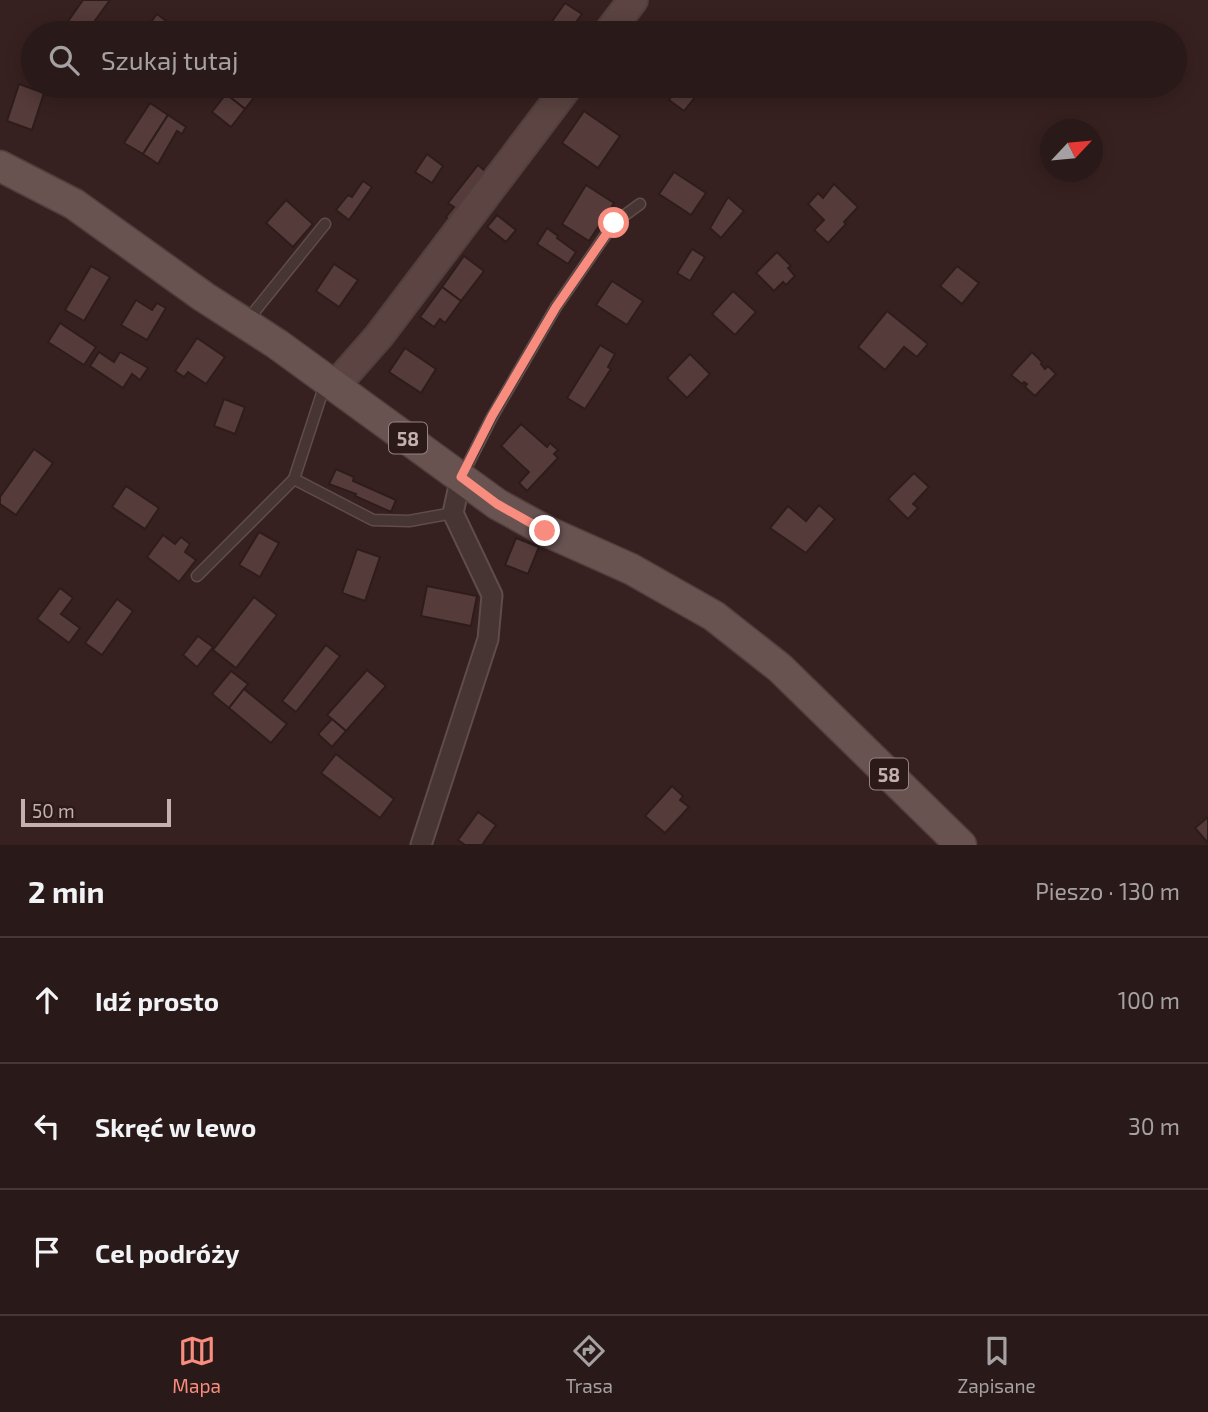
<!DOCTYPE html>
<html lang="pl">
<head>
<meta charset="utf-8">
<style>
  body { margin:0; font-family:"Exo 2",sans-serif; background:#352625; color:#f1f3f6 }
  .compass { position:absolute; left:1040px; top:119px; width:63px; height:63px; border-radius:50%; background:#291918; box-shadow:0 4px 18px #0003; rotate:64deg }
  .scale { position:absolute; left:21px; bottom:18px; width:150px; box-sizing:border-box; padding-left:7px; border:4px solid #c4b0ad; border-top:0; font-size:19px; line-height:24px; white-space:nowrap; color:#c4b0ad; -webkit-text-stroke:5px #2c1a19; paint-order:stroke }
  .stop { position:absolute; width:21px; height:21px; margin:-16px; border:5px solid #f88c7e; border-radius:50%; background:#fff }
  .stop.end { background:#f88c7e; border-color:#fff; box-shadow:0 2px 7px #0008 }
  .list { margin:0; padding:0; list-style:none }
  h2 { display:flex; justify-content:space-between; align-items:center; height:91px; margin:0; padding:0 28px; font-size:30px }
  h2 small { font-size:23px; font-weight:400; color:#a5a0a2 }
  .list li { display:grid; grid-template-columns:46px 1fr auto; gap:21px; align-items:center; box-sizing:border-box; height:126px; padding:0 28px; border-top:2px solid #453837 }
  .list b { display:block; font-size:26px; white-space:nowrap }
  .list em { font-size:23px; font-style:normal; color:#a5a0a2 }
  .icon { flex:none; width:38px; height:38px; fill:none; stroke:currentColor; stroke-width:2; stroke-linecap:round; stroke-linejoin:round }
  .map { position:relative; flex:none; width:1208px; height:845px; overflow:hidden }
  .search { position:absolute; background:#291918; box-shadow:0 4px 18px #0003; left:21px; right:21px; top:21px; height:77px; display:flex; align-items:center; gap:18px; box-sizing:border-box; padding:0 24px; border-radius:38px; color:#a5a0a2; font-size:26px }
  .sheet { height:469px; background:#291918 }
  nav { display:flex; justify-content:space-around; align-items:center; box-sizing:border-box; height:98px; border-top:2px solid #453837; background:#291918; font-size:19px; color:#a5a0a2 }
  nav a { display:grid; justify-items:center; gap:4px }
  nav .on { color:#f88c7e }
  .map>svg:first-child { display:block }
  .building { fill:#553b39; stroke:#2e1c1b; stroke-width:2 }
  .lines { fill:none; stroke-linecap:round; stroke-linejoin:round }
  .lane-casing { stroke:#5f4d4b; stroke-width:13 }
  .street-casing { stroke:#5f4d4b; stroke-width:23 }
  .secondary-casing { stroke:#513e3d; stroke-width:32 }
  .primary-casing { stroke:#513e3d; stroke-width:33 }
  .lane { stroke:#473533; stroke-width:10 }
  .street { stroke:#473533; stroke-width:19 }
  .secondary { stroke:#5b4441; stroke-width:28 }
  .primary { stroke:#685351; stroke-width:30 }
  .route { stroke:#f88c7e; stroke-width:9 }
  .labels { text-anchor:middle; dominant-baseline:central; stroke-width:7; stroke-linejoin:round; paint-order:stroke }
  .shield { fill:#2c1a19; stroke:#968381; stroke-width:2 }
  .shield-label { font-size:19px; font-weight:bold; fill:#c4b0ad }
</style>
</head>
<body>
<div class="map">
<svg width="1208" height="845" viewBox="0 0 1208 845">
  <rect width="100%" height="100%" fill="#372120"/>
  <!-- building -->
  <g class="building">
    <path d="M83,0H110L86,33H73L64,27Z"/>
    <path d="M565,3L582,14L568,33H556L548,27Z"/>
    <path d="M157,14L174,27L170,33H143Z"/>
    <path d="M19,84L44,93L32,130L7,121Z"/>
    <path d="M232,86H263L245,109L226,94Z"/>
    <path d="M679,86H704L684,111L669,100Z"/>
    <path d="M226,94L245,109L231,127L212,112Z"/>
    <path d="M150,103L168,115L143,154L124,143Z"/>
    <path d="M584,111L620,136L598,168L562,143Z"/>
    <path d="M168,115L186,127L182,134L177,131L158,164L143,154Z"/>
    <path d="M427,154L443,166L432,183L415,172Z"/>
    <path d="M478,165L492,177L459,227L446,217L454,207L448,203Z"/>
    <path d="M674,172L706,193L691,215L659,194Z"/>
    <path d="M363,181L372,187L349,220L336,210L348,195L352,197Z"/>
    <path d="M834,184L858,207L844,222L846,224L828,243L814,230L824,220L808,204L818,193L823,198Z"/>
    <path d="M586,185L614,203L589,241L562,224Z"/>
    <path d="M728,197L744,211L721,238L710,228Z"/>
    <path d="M286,200L313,224L293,247L266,223Z"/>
    <path d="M497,215L516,230L506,242L487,227Z"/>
    <path d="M547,228L558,236L557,238L576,252L568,264L537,244Z"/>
    <path d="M692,249L705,257L690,281L677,273Z"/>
    <path d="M777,252L791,266L788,268L795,276L786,285L783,282L774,291L756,273Z"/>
    <path d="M464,256L484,271L461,301L442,287Z"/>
    <path d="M334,264L358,280L339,307L316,291Z"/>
    <path d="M91,266L110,277L84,321L65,310Z"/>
    <path d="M957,266L979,283L962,304L940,286Z"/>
    <path d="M612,281L643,301L627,325L596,305Z"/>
    <path d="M442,287L461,301L445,323L440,319L434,327L420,317Z"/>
    <path d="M733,291L756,312L735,335L712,314Z"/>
    <path d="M136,300L152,310L157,303L166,308L147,340L121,325Z"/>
    <path d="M887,311L928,344L917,357L904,347L885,370L858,347Z"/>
    <path d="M60,323L96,347L84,365L48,342Z"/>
    <path d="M197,338L225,357L206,384L188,372L184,377L175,371Z"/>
    <path d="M600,345L615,354L608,367L611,369L585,409L567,398Z"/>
    <path d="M405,348L436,369L421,393L389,372Z"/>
    <path d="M99,352L114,362L120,352L148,368L140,380L132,374L123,388L90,366Z"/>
    <path d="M1032,352L1042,362L1041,364L1045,369L1048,366L1056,374L1035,396L1025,387L1027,384L1024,382L1022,384L1011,375Z"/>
    <path d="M690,354L710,374L687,398L667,378Z"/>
    <path d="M224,399L245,407L235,434L214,426Z"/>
    <path d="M521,424L547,447L550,443L558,450L554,454L558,458L527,491L519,483L529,472L501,446Z"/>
    <path d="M34,449L53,463L16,515L0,504V497Z"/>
    <path d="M336,469L354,477L353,481L396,500L391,512L355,496L356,494L329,484Z"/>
    <path d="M914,473L929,487L913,504L918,508L908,519L888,499Z"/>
    <path d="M126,486L159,508L145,529L112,507Z"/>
    <path d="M819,505L835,519L806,553L770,528L788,506L806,521Z"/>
    <path d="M259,532L279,543L260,577L239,565Z"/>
    <path d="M163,535L175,544L181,537L190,544L185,552L196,560L179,582L147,557Z"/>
    <path d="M516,538L539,547L528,574L505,565Z"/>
    <path d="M357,549L380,557L365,601L342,593Z"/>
    <path d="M427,586L477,596L471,626L421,616Z"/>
    <path d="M60,588L73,598L61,614L80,628L69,643L37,619Z"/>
    <path d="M254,597L277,615L236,668L213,650Z"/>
    <path d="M117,599L133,611L102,655L85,643Z"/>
    <path d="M198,636L213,647L197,667L183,655Z"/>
    <path d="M326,645L340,656L296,712L282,701Z"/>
    <path d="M367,670L386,686L346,731L327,715Z"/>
    <path d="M231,671L248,684L229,708L212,694Z"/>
    <path d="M244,689L287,724L271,743L229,708Z"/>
    <path d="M332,719L346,731L332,747L318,734Z"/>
    <path d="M336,754L394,799L380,818L321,773Z"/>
    <path d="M672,786L683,796L680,800L689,807L665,833L645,816Z"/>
    <path d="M478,812L496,825L482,845H465L458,840Z"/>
    <path d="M1208,817V843L1195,828Z"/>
  </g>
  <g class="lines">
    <defs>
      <g id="lane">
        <path d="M246,322L325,224"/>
        <path d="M463,474L492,417L556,307L614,223L640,204"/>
        <path d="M294,479L373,520L409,521L453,513"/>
        <path d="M197,576L294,479L325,384"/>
      </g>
      <path id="street" d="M421,845L488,639L492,595L453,513L461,477"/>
      <g id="secondary">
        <path d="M608,33L633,0"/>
        <path d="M335,386L379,336L568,86"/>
      </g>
      <path id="primary" d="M0,166L74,204L204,297L277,344L497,504L546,531L631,569L714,616L780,668L961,845"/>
    </defs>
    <!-- lane casing -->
    <use href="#lane" class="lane-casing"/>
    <!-- street casing -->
    <use href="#street" class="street-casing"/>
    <!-- secondary casing -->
    <use href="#secondary" class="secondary-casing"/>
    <!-- primary casing -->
    <use href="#primary" class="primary-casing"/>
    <!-- lane -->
    <use href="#lane" class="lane"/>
    <!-- street -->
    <use href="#street" class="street"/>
    <!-- secondary -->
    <use href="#secondary" class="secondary"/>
    <!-- primary -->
    <use href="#primary" class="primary"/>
  </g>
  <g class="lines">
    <!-- route -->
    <path class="route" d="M545,531L497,504L461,477L492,416L556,307L614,223"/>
  </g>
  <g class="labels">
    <!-- shield labels -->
    <g class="shield">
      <rect x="389" y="422.5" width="38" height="31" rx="5"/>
      <rect x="870" y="758.5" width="38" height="31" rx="5"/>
    </g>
    <g class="shield-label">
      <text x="408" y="438">58</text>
      <text x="889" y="774">58</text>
    </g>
  </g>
</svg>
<svg class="compass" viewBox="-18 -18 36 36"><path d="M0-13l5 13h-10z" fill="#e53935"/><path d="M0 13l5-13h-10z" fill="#a5a0a2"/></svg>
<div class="scale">50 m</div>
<div class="stop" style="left:614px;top:223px"></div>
<div class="stop end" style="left:545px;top:531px"></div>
<div class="search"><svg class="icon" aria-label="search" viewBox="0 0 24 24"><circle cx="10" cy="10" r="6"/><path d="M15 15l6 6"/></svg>Szukaj tutaj</div>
</div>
<section class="sheet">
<h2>2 min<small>Pieszo · 130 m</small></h2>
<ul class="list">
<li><svg class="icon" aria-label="ahead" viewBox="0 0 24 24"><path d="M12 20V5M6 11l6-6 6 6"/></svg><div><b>Idź prosto</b></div><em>100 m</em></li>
<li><svg class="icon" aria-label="left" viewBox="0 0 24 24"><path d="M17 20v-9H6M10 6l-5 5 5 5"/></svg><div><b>Skręć w lewo</b></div><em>30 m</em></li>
<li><svg class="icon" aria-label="arrive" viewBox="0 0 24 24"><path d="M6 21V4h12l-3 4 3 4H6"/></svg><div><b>Cel podróży</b></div></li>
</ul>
</section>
<nav>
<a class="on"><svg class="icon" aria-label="map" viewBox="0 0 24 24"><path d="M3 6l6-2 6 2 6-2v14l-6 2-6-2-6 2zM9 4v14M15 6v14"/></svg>Mapa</a>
<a><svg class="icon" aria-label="directions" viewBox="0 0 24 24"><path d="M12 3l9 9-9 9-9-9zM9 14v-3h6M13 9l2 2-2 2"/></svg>Trasa</a>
<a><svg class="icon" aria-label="saved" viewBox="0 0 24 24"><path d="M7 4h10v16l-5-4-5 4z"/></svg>Zapisane</a>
</nav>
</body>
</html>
